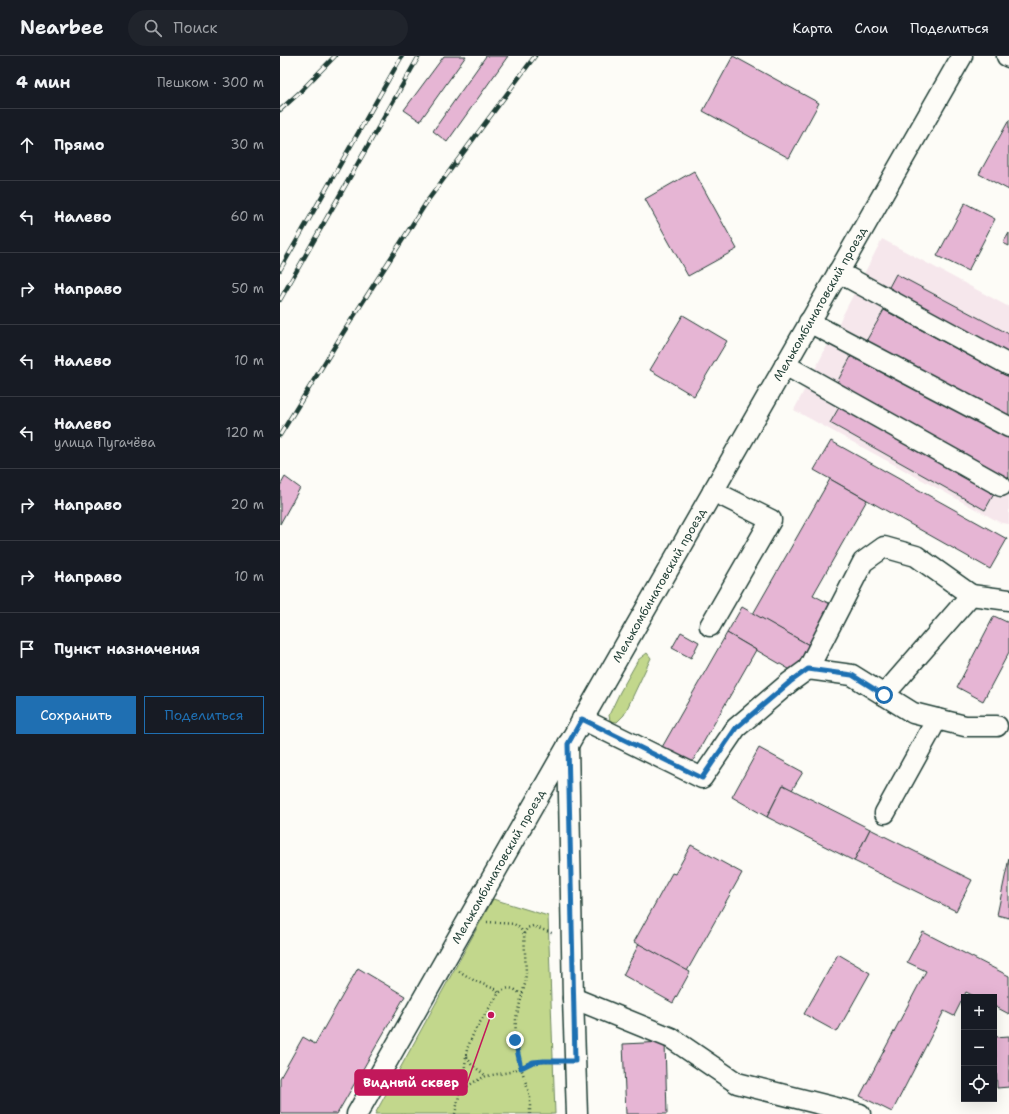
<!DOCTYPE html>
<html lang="ru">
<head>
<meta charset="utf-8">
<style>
  body { margin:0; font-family:"Shantell Sans",sans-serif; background:#20242c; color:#f1f3f6 }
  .controls { position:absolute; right:12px; bottom:12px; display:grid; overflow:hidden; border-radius:0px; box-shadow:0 4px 16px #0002 }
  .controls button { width:36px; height:36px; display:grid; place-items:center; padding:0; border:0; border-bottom:1px solid #363941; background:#171b24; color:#f1f3f6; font:20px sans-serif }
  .stop { position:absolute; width:12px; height:12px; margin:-9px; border:3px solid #1f6fb2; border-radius:50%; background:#fff }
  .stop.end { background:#1f6fb2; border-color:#fff; box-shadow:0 1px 4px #0008 }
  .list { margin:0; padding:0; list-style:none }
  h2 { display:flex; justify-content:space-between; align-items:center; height:52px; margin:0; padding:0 16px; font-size:17px }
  h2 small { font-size:13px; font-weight:400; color:#9ea1a6 }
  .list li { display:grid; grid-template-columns:26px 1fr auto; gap:12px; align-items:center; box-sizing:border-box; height:72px; padding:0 16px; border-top:1px solid #363941 }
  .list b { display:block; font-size:15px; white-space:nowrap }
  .list p { margin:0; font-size:13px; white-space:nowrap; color:#9ea1a6 }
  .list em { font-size:13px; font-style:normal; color:#9ea1a6 }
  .actions { display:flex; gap:8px; padding:12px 16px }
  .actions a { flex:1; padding:9px 0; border:1px solid #1f6fb2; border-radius:0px; text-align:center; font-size:14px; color:#1f6fb2 }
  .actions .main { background:#1f6fb2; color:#fff }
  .icon { flex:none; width:22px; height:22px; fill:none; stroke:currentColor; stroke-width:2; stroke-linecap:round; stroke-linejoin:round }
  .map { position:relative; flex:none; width:729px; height:1058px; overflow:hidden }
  header { display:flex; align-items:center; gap:24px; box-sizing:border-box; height:56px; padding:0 20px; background:#171b24; border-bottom:1px solid #363941 }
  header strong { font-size:19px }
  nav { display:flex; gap:22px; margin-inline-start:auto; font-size:14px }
  .search { width:280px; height:36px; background:#20242c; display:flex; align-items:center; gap:10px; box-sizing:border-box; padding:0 14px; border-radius:22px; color:#9ea1a6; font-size:15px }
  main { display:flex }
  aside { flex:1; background:#171b24 }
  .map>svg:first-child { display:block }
  .built { fill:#f6e7ec }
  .green { fill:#c2d78c; stroke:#708a60 }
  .building { fill:#e6b5d4; stroke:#1f3d34 }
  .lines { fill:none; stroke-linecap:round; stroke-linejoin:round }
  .minor-casing { stroke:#1f3d34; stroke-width:23 }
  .path { stroke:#1f3d34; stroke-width:2.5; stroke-dasharray:1 3; stroke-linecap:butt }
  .minor { stroke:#fdfcf7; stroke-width:20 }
  .rail-casing { stroke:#1f3d34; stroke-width:4.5 }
  .rail { stroke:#fdfcf7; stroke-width:3; stroke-dasharray:9; stroke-linecap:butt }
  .route { stroke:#1f6fb2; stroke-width:5 }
  .labels { text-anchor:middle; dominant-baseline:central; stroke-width:3.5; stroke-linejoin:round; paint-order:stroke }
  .street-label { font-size:12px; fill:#1f3d34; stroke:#fdfcf7 }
  .leader { fill:none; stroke:#c2185b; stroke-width:1.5 }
  .callout-dot { fill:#c2185b; stroke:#fdfcf7; stroke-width:1.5 }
  .callout { fill:#c2185b; stroke:#c2185b; stroke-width:1.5 }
  .callout-label { font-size:13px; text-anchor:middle; font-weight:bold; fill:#fff }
</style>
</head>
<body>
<header>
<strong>Nearbee</strong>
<div class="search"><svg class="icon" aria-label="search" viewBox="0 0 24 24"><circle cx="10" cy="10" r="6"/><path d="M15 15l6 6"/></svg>Поиск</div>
<nav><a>Карта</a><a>Слои</a><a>Поделиться</a></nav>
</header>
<main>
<aside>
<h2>4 мин<small>Пешком · 300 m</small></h2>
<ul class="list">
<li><svg class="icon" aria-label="ahead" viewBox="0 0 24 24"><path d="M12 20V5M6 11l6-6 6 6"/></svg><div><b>Прямо</b></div><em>30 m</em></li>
<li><svg class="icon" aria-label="left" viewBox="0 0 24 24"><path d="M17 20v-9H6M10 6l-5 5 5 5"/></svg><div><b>Налево</b></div><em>60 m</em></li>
<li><svg class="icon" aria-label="right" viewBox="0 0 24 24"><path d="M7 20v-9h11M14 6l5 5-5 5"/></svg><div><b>Направо</b></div><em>50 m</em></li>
<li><svg class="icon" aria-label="left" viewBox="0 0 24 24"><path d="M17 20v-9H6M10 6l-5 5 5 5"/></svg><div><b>Налево</b></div><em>10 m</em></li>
<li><svg class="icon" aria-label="left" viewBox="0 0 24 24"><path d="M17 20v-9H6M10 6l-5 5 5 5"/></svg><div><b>Налево</b><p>улица Пугачёва</p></div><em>120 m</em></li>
<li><svg class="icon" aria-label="right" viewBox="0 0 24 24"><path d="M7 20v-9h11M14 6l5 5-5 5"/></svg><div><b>Направо</b></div><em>20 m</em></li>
<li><svg class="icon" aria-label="right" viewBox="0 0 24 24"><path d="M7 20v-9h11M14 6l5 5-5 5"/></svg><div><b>Направо</b></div><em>10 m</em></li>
<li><svg class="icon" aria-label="arrive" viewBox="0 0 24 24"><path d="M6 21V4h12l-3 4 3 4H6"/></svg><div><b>Пункт назначения</b></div></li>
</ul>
<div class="actions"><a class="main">Сохранить</a><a>Поделиться</a></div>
</aside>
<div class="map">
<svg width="729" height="1058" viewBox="0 0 729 1058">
  <rect width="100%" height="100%" fill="#fdfcf7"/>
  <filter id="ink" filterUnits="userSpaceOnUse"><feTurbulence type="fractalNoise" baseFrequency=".025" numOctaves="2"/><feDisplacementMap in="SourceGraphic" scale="8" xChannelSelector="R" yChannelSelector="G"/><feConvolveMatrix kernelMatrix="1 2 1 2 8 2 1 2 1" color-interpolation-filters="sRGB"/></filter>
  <g filter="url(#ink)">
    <!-- built -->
    <path class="built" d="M602,183L729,251V468L721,467L514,354Z"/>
    <!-- green -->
    <g class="green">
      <path d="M367,597L371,602L344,659L337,666L330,665L329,659L340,636L358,604Z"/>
      <path d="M213,843L268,860L275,1058H95Z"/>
    </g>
    <!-- building -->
    <g class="building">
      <path d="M164,0H186L140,65L124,54Z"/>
      <path d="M206,0H228L167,86L153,75Z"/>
      <path d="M453,0L539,47L509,102L423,55Z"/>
      <path d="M729,64V134L699,118Z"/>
      <path d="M414,115L457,193L408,220L365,143Z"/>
      <path d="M685,147L715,163L688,215L657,200Z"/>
      <path d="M729,177V190L723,187Z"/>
      <path d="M616,218L729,278V299L608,233Z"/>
      <path d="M604,254L729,321V363L585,287Z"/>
      <path d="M403,259L447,285L414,340L370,314Z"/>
      <path d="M573,297L729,380V422L555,330Z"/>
      <path d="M561,348L715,436L705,454L550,367Z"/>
      <path d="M551,385L727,483L710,513L534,414Z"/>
      <path d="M5,421L20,432L0,468V430Z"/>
      <path d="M550,423L587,444L533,539L552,549L529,589L473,558Z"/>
      <path d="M462,551L529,589L514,616L447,577Z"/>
      <path d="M714,560L729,567V596L703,645L677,631Z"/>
      <path d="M401,576L419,586L411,602L392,592Z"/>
      <path d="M447,577L476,594L410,710L381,693Z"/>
      <path d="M479,692L523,716L512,734L503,729L487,761L452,741Z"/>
      <path d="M503,729L590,773L574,805L487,761Z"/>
      <path d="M590,773L692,824L676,855L574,805Z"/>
      <path d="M411,789L462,817L407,915L354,886L392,817L395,818Z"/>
      <path d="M729,802V862L717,859Z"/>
      <path d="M643,876L729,920V958L714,950V941H696L686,936L674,960L664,955L612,1056L580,1040L646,915L627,906Z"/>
      <path d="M359,888L410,916L393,947L343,919Z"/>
      <path d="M558,898L590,917L557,976L524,958Z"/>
      <path d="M78,912L125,940L57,1058H2L0,1057V1022L23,981L35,988Z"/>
      <path d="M729,980V1031L717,1032L715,981Z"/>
      <path d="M385,986L387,1058H346L343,988Z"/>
    </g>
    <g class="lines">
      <defs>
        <g id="minor">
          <path d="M727,0L729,1"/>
          <path d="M558,216L729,309"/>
          <path d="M529,266L729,371"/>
          <path d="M505,309L721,430"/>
          <path d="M430,570L491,464L433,435"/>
          <path d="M528,613L583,506L604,491L636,500L691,539"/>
          <path d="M604,639L691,539L729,544"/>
          <path d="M302,663L422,722L456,672L510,626L528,613L572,619L633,657L685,670H717"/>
          <path d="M288,688L293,942L297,1058"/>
          <path d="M605,757L657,663"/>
          <path d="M293,942L391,982L457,1027L580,1058"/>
          <path id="s1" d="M77,1058L682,0"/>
        </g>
      </defs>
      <!-- minor casing -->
      <use href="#minor" class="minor-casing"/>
      <!-- path -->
      <g class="path">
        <path d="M207,866L234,868L240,872L244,878L246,916L245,928L236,962L235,985L239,1005L250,1040V1058"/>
        <path d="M244,878L247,872L253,870L274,878"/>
        <path d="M179,915L195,925L215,933L219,937"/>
        <path d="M187,1001L191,1008L206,1020"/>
        <path d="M181,1035L194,1026L206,1020L230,1016L253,1006L277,1005"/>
        <path d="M175,1058L184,1018L187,993L195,974L219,937C227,930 234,931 241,939"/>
      </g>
      <!-- minor -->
      <use href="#minor" class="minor"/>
      <defs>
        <g id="rail">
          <path d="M0,54L19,37L55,0"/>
          <path d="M0,214L122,0"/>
          <path d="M0,244L139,0"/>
          <path d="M0,379L63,277L148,144L255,0"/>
        </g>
      </defs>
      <!-- rail casing -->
      <use href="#rail" class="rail-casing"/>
      <!-- rail -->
      <use href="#rail" class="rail"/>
    </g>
  </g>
  <g class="lines" filter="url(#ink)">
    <!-- route -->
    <path class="route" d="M235,984L241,1012L253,1006L264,1005H295L288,688L302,663L422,722L456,672L510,626L528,613L572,619L604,639"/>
  </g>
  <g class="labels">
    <!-- street labels -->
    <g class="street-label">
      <text stroke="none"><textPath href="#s1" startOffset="933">Мелькомбинатовский проезд</textPath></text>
      <text stroke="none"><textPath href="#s1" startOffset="609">Мелькомбинатовский проезд</textPath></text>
      <text stroke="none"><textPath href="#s1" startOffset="285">Мелькомбинатовский проезд</textPath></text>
    </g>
  </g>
  <!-- callouts -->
  <path class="leader" d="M211 959L187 1027"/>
  <circle class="callout-dot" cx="211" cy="959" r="4"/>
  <rect class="callout" x="75" y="1014" width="112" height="25" rx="4"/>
  <g class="callout-label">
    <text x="131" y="1031">Видный сквер</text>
  </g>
</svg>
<div class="controls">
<button>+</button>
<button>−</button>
<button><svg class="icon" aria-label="locate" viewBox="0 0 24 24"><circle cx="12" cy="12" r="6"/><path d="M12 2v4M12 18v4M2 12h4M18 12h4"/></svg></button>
</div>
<div class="stop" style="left:604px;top:639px"></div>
<div class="stop end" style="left:235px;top:984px"></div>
</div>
</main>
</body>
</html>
